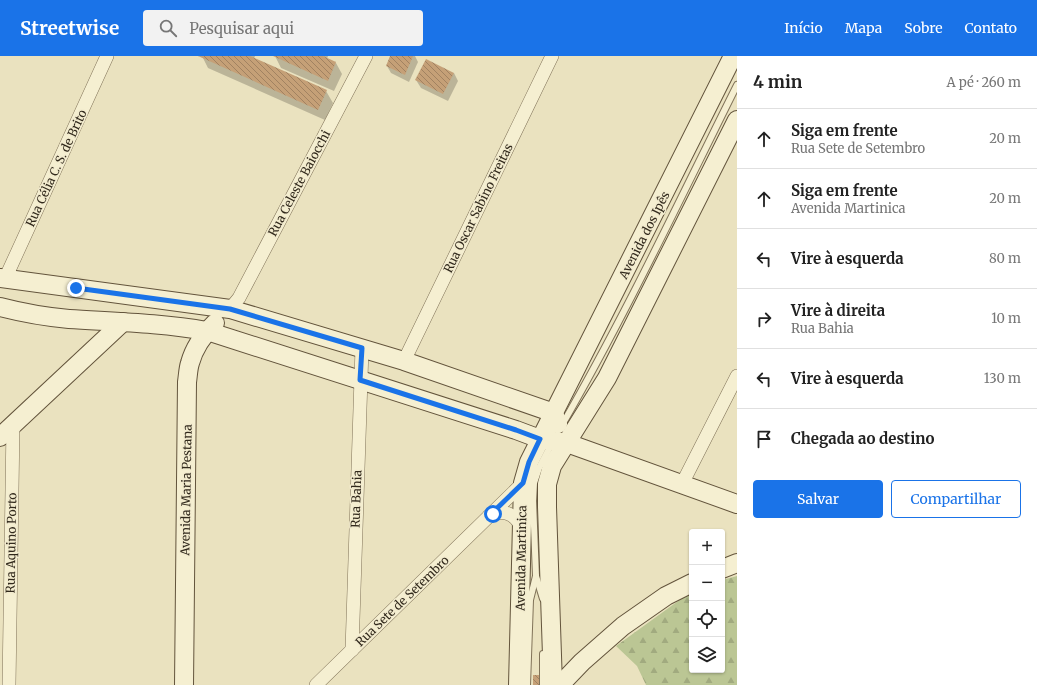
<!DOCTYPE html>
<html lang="pt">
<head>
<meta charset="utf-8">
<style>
  body { margin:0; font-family:Merriweather,serif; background:#f2f2f2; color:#222 }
  .controls { position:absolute; right:12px; bottom:12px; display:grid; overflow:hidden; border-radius:4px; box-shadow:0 1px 3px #0004 }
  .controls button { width:36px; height:36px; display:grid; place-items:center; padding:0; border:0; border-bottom:1px solid #e0e0e0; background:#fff; color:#222; font:20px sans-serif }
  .stop { position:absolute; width:12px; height:12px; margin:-9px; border:3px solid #1a73e8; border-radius:50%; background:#fff }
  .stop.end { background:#1a73e8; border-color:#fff; box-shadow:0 1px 4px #0008 }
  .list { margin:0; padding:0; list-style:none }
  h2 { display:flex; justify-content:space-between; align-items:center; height:52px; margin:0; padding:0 16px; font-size:17px }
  h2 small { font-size:13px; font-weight:400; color:#767676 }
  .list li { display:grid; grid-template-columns:26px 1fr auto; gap:12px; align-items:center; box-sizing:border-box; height:60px; padding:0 16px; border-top:1px solid #e0e0e0 }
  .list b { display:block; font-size:15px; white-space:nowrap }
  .list p { margin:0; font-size:13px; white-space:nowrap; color:#767676 }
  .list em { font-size:13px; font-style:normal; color:#767676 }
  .actions { display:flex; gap:8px; padding:12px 16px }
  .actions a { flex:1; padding:9px 0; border:1px solid #1a73e8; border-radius:4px; text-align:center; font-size:14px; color:#1a73e8 }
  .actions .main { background:#1a73e8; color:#fff }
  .icon { flex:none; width:22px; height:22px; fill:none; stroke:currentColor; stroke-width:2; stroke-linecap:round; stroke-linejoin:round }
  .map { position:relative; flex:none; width:737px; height:629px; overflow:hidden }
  header { display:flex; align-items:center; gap:24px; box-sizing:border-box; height:56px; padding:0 20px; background:#1a73e8; color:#fff }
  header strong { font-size:19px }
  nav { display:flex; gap:22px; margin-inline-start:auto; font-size:14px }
  .search { width:280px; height:36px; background:#f2f2f2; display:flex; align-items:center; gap:10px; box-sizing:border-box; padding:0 14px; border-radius:4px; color:#767676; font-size:15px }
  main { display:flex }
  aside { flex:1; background:#fff }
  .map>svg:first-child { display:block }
  .forest { fill:url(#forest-firs) }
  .shadow { fill:#0003 }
  .building { fill:url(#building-back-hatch) }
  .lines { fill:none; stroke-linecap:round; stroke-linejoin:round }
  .lane-casing { stroke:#817359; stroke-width:8 }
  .street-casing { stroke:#817359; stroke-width:14 }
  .secondary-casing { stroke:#63543c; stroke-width:20 }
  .lane { stroke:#f5efd1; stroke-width:6 }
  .street { stroke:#f5efd1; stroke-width:13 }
  .secondary { stroke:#f5efd1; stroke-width:18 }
  .route { stroke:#1a73e8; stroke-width:5 }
  .labels { text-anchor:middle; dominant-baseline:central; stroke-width:3; stroke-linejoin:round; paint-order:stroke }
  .street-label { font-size:12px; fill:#31291c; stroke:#f2ebce }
</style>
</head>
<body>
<header>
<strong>Streetwise</strong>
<div class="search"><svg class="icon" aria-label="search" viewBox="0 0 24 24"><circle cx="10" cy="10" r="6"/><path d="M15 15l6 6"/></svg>Pesquisar aqui</div>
<nav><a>Início</a><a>Mapa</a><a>Sobre</a><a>Contato</a></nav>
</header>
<main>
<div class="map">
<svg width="737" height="629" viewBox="0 0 737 629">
  <defs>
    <pattern id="forest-firs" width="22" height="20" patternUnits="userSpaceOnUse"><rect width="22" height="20" fill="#bbc694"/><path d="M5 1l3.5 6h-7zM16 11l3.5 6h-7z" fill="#a1aa7f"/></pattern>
    <pattern id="building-back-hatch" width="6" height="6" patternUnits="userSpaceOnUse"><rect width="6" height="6" fill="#c5a077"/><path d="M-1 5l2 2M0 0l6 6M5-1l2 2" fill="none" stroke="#a18261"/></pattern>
  </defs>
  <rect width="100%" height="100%" fill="#eae2bf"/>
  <!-- forest -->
  <path class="forest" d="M737,520V629H646L637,610L616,590L692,535V614H722V524Z"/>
  <!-- shadow -->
  <g class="shadow">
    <path d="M202,0H255L254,3L326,35L333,47L325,64L208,12Z"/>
    <path d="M275,0H328L327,3L336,7L342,18L334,35L281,12Z"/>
    <path d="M392,0H415L418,6L409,26L391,17L387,10Z"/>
    <path d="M454,17L458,25L448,45L421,32L416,24Z"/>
  </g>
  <!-- building -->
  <g class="building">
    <path d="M198,0H250L327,34L318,54Z"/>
    <path d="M273,0H323L336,6L328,25Z"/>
    <path d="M390,0H413L405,19L386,10Z"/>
    <path d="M426,3L454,17L443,38L415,24Z"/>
    <rect x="533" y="619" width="6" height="10"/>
  </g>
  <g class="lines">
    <defs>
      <g id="lane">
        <path d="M562,369C626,258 680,143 737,29"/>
        <path d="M543,543L536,520L533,445L534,427L539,412L552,387"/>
        <path d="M527,629L530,544L536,520"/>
        <path d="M543,629V598"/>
      </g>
      <g id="street">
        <path d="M5,223L107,0"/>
        <path d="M230,253L239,242L366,0"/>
        <path d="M404,305L552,0"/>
        <path d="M682,428L737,320"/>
        <path d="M489,460C503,452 517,458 522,474"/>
        <path d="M352,594L362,292"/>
        <path d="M9,629L13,369"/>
        <path d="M316,629L523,427"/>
      </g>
      <g id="secondary">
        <path d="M0,222L230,253L404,305L554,357L558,368"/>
        <path d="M0,251C23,257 46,261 69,263C115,266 161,267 207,275L516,374L540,383L567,387L737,448"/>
        <path d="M0,381L123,266"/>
        <path d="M722,513L737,507"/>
        <path d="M184,629L187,326C188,320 188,313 190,307C194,292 204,278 215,267"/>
        <path d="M518,629L523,427L529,406L733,0"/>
        <path d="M553,629L547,451V428L552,410L607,322L737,64"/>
        <path d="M560,629L582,606L623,570L666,540L692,527"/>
      </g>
    </defs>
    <!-- lane casing -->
    <use href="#lane" class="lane-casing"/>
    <!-- street casing -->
    <use href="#street" class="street-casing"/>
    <!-- secondary casing -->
    <use href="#secondary" class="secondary-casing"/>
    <!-- lane -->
    <use href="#lane" class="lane"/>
    <!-- street -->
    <use href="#street" class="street"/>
    <!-- secondary -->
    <use href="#secondary" class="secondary"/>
  </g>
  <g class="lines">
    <!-- route -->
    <path class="route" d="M76,232L230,253L362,292L360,324L516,374L540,383L529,406L523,427L489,460L493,458"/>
  </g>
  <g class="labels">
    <!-- street labels -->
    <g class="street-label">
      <text transform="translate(56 112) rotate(-65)">Rua Célia C. S. de Brito</text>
      <text transform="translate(299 127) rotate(-62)">Rua Celeste Baiocchi</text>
      <text transform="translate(478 152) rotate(-64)">Rua Oscar Sabino Freitas</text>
      <text transform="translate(644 179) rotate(-63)">Avenida dos Ipês</text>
      <text transform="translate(186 434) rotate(-89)">Avenida Maria Pestana</text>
      <text transform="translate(356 443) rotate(-88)">Rua Bahia</text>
      <text transform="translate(11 487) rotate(-89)">Rua Aquino Porto</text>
      <text transform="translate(521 502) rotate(-89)">Avenida Martinica</text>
      <text transform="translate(402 545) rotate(-44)">Rua Sete de Setembro</text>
    </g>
  </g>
</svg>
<div class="controls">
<button>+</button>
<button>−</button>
<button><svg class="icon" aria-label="locate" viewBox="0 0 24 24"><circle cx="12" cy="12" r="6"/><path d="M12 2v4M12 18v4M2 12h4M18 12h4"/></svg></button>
<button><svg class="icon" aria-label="layers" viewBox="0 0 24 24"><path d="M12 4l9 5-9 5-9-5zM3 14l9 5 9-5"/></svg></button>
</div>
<div class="stop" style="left:493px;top:458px"></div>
<div class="stop end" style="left:76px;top:232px"></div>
</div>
<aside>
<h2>4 min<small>A pé · 260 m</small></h2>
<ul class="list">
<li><svg class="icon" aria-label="ahead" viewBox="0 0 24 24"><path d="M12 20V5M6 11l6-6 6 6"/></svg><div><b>Siga em frente</b><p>Rua Sete de Setembro</p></div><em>20 m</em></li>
<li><svg class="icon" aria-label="ahead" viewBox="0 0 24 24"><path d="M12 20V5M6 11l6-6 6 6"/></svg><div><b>Siga em frente</b><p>Avenida Martinica</p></div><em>20 m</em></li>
<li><svg class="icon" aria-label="left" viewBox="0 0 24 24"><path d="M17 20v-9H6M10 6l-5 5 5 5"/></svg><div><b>Vire à esquerda</b></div><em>80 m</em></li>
<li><svg class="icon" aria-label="right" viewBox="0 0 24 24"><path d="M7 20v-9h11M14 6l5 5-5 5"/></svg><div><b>Vire à direita</b><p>Rua Bahia</p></div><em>10 m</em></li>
<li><svg class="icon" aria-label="left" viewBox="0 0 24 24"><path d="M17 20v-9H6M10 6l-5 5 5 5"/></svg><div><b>Vire à esquerda</b></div><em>130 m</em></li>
<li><svg class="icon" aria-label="arrive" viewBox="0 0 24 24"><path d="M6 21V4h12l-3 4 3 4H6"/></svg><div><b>Chegada ao destino</b></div></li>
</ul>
<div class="actions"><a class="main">Salvar</a><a>Compartilhar</a></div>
</aside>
</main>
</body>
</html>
